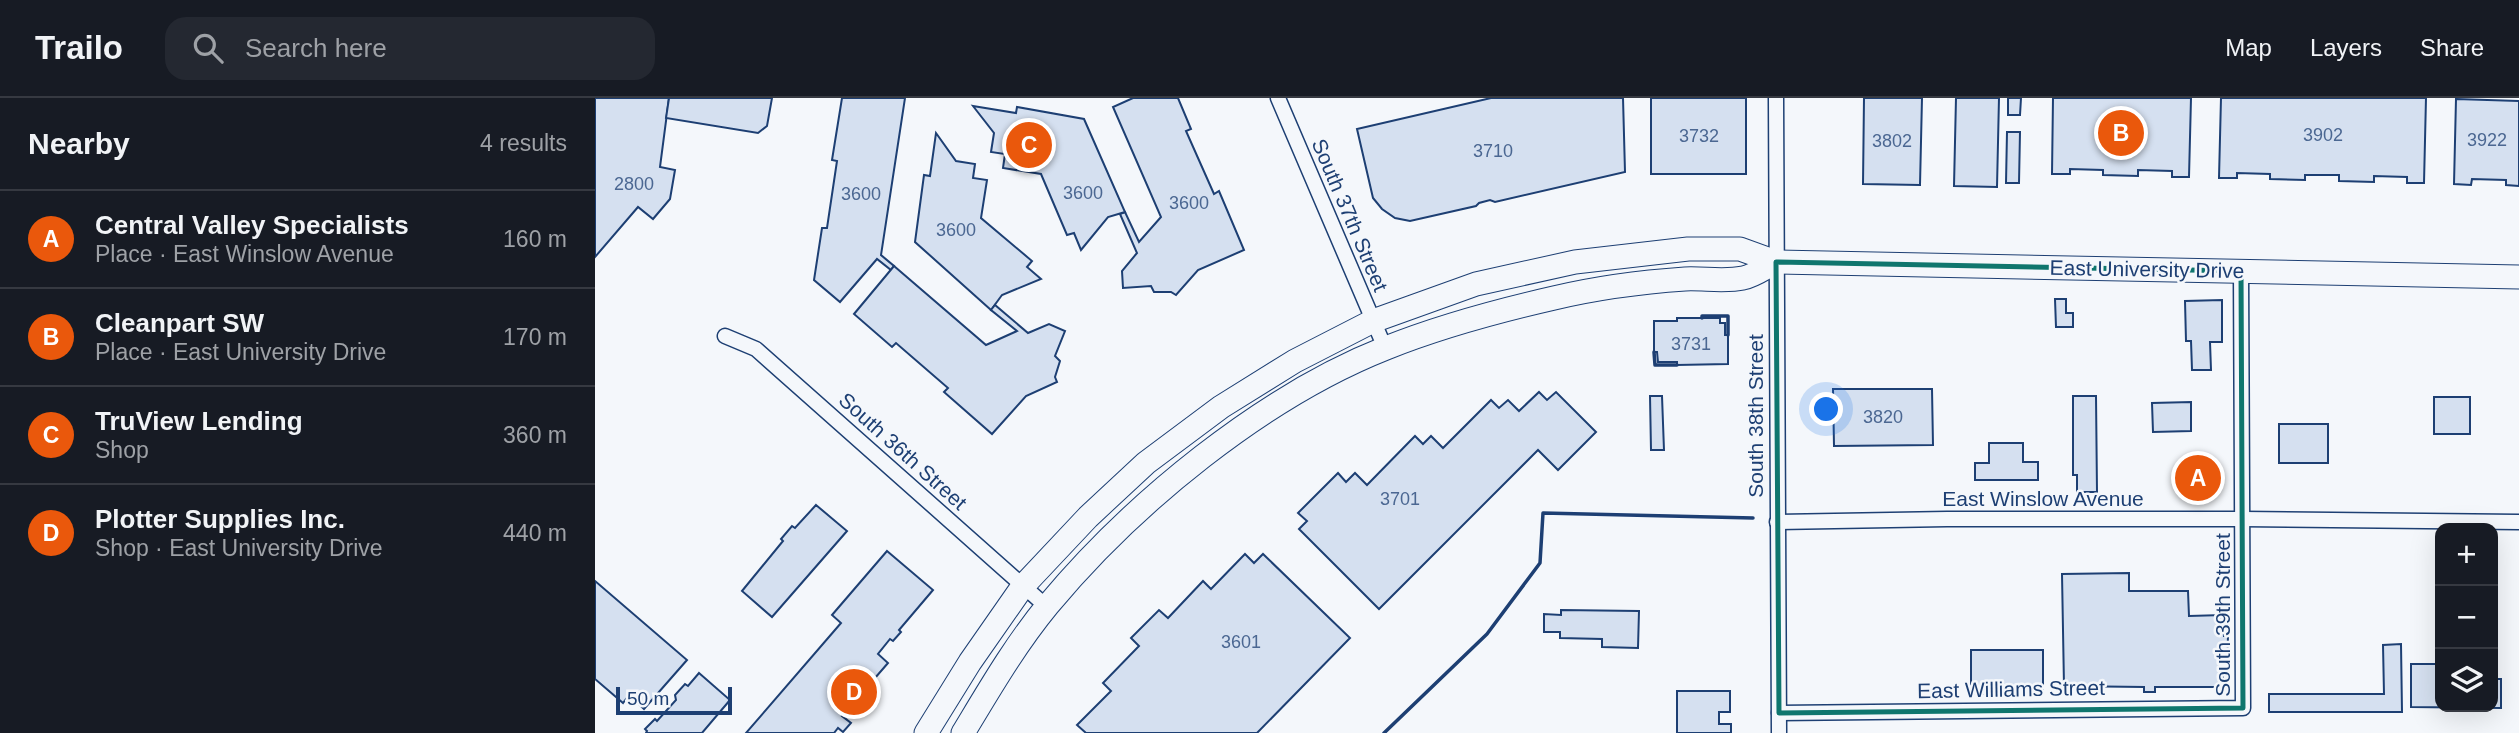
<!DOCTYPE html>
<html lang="en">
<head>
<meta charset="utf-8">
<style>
  body { margin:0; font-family:Helvetica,sans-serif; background:#242831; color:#f1f3f6 }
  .controls { position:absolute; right:21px; bottom:21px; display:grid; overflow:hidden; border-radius:14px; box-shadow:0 7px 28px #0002 }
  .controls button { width:63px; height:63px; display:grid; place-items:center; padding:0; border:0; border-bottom:2px solid #363941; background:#171b24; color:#f1f3f6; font:35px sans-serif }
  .scale { position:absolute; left:21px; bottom:18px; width:116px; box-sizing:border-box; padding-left:7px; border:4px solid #1d3f73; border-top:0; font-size:19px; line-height:24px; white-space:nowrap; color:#1d3f73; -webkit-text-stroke:5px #f4f7fb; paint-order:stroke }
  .you { position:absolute; left:1232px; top:312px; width:24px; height:24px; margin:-18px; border:5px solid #fff; border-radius:50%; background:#1a73e8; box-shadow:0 0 0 10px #1a73e833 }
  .badge { display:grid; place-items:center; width:46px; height:46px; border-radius:50%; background:#ea580c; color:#fff; font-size:23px; font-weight:700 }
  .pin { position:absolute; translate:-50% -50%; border:4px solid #fff; box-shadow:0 2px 7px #0006 }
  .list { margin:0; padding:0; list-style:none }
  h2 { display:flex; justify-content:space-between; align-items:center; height:91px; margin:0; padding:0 28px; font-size:30px }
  h2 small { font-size:23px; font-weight:400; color:#9ea1a6 }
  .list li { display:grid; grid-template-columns:46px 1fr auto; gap:21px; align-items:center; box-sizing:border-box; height:98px; padding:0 28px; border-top:2px solid #363941 }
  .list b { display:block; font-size:26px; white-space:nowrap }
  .list p { margin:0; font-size:23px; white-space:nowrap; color:#9ea1a6 }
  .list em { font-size:23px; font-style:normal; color:#9ea1a6 }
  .icon { flex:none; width:38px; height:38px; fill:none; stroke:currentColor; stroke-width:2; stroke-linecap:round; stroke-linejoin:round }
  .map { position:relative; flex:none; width:1924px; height:635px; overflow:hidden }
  header { display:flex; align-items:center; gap:42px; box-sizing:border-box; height:98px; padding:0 35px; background:#171b24; border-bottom:2px solid #363941 }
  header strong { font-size:33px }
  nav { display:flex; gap:38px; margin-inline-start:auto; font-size:24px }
  .search { width:490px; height:63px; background:#242831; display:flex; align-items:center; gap:18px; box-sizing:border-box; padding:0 24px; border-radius:21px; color:#9ea1a6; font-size:26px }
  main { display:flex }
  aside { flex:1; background:#171b24 }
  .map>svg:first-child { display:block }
  .building { fill:#d5e0f0; stroke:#1d3f73; stroke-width:2 }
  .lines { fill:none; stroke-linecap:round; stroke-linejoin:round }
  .minor-casing { stroke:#1d3f73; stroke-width:17 }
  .primary-casing { stroke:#1d3f73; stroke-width:25 }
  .minor { stroke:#f4f7fb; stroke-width:14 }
  .primary { stroke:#f4f7fb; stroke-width:23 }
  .wall { stroke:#1d3f73; stroke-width:3.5 }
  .marked { fill:none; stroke:#0f766e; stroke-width:5; stroke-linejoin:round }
  .labels { text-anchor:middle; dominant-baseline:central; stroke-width:5; stroke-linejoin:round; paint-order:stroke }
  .number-label { font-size:18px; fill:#4b6792 }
  .street-label { font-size:21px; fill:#1d3f73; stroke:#f4f7fb }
</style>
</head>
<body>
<header>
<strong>Trailo</strong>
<div class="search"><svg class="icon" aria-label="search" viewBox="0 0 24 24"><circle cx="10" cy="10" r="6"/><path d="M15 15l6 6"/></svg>Search here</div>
<nav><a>Map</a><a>Layers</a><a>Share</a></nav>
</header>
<main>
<aside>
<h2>Nearby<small>4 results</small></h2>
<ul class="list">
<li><span class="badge">A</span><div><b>Central Valley Specialists</b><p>Place · East Winslow Avenue</p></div><em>160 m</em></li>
<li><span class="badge">B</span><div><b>Cleanpart SW</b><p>Place · East University Drive</p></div><em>170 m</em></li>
<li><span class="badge">C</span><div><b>TruView Lending</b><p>Shop</p></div><em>360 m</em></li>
<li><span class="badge">D</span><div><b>Plotter Supplies Inc.</b><p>Shop · East University Drive</p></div><em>440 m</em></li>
</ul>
</aside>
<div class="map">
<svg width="1924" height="635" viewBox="0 0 1924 635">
  <rect width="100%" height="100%" fill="#f4f7fb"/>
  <!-- building -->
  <g class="building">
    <path d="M0,0H74L65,69L80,72L75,101L58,121L43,109L0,159Z"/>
    <path d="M74,0H177L172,28L163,35L71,20Z"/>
    <path d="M247,0H310L286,157L299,168L296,172L282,161L245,204L219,182L227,130H232L242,63L237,62Z"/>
    <path d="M538,0H583L596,31L591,33L619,96L624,93L649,152L603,172L581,197L576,194H559L556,188L528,190L527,173L542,155L525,116L530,114L544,144L566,119L518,9Z"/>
    <path d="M896,0H1028L1030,74L900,104L895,102L884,105L881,108L815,123L800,120L787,111L778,100L762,31Z"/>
    <rect x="1056" y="0" width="95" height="76"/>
    <path d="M1269,0H1327L1325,87L1268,86Z"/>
    <path d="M1361,0H1404L1402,89L1359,88Z"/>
    <path d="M1413,0H1426L1425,17H1413Z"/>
    <path d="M1458,0H1596L1594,79H1577V73L1543,72V78L1508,77V72L1475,71V76H1457Z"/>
    <path d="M1626,0H1831L1829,85H1812V79L1779,78V84L1744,83V77H1710V82L1675,81V76L1642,75V80H1624Z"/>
    <path d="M1861,1L1924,3V88L1911,87V82L1877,81L1876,87L1859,86Z"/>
    <path d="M378,8L421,15L422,9L489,21L530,114L513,119L486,152L479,135L472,137L446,76L408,70L410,56L396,54L399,35Z"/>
    <path d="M1412,34H1425L1424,85H1411Z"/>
    <path d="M341,35L361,63L380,66L378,80L392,82L386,120L437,163L432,169L446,181L407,197L396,212L320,144L329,77L335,78Z"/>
    <path d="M299,168L391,247L422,233L396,212L400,207L433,235L454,226L470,233L460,258L465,263L460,279L462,284L431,298L397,336L349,294L353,290L301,245L297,249L259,216Z"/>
    <path d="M1460,201H1471V215H1478V229H1461Z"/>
    <path d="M1627,202V244H1615L1616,272H1597L1596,243H1591L1590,203Z"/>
    <path d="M1082,220H1125V225H1130V237H1133V266L1082,267V264H1063L1062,254H1059V223H1082Z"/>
    <path d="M1238,291H1337L1338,347L1239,348Z"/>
    <path d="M944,294L952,302L961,294L1001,334L963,372L943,352L784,511L704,431L712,423L703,415L743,375L751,384L760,375L772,387L820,338L828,346L836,338L848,350L896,302L904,310L913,302L924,313Z"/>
    <path d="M1055,298H1067L1069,352H1056Z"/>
    <path d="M1478,298H1501L1502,394H1482V377H1478Z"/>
    <rect x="1839" y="299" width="36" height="37"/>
    <path d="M1596,304V333L1558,334L1557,305Z"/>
    <rect x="1684" y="326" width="49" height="39"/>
    <path d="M1394,345H1428V364H1443V382H1380V365H1394Z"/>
    <rect x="1591" y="364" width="24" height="32"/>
    <path d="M221,407L252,433L177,519L147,493L188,443L186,441L197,428L200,430Z"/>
    <path d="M292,453L338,492L304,532L306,534L298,543L295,541L283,556L293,565L247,618L256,625L248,634L243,630L239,635H151L246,525L237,517Z"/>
    <path d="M650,456L659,465L668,456L755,540L662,635H491L482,627L516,593L508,585L544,548L536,540L564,512L573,520L608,483L616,491Z"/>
    <path d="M1534,475V493H1593L1594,518L1628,517L1629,538H1633L1632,566L1628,567V589H1560V594H1549V589L1469,588L1467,476Z"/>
    <path d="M0,483L92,562L49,611L34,597L28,605L0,581Z"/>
    <path d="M966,512L1044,513L1043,550L1007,549V541L965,540V534H949V516L966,517Z"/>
    <path d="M1806,546L1807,614H1674V596H1789L1788,547Z"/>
    <rect x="1376" y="552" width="72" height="44"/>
    <path d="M1816,566H1845V609H1898V581H1906V610L1816,609Z"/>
    <path d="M104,575L135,602L107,635H51L52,633L50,631L60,621L62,623L81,602L80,597L90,586L93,588Z"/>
    <path d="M1082,593H1135V614H1124V626H1136V635H1082Z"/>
  </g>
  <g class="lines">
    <defs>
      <g id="minor">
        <path d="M683,0L790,250"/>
        <path d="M1181,0L1184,635"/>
        <path d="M130,238L161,251L452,509"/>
        <path d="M1182,424L1352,421H1648L1924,424"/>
        <path d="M1184,615L1648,610L1646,173"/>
      </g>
      <g id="primary">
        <path d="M331,635L375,564L428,488L493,419L551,365L626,309L700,263L778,223L881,186L980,164L1093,151H1145L1181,164L1924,179"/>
        <path d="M368,635C394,592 420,547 453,507C538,405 667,299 791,250C846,228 902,213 959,200C1001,190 1046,184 1090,181C1108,180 1130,184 1148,180C1159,178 1171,169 1181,164"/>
      </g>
    </defs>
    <!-- minor casing -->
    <use href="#minor" class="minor-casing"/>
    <!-- primary casing -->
    <use href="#primary" class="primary-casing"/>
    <!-- minor -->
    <use href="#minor" class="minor"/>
    <!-- primary -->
    <use href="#primary" class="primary"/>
    <!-- wall -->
    <g class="wall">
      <path d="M1107,220V218H1133V237"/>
      <path d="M1059,254L1060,267H1082"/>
      <path d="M789,635L892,536L945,465L948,415L1158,420"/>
    </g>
  </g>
  <!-- marked area -->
  <path class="marked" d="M1181,164L1646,173L1648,610L1184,615Z"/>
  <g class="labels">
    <!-- number labels -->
    <g class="number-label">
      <text x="1728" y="37">3902</text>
      <text x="1104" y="38">3732</text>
      <text x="1892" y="42">3922</text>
      <text x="1297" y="43">3802</text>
      <text x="898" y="53">3710</text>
      <text x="39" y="86">2800</text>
      <text x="488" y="95">3600</text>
      <text x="266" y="96">3600</text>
      <text x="594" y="105">3600</text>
      <text x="361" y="132">3600</text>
      <text x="1096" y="246">3731</text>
      <text x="1288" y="319">3820</text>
      <text x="805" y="401">3701</text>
      <text x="646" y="544">3601</text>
    </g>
    <!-- street labels -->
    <g class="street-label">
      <text transform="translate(755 117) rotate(67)">South 37th Street</text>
      <text transform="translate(1552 171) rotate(1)">East University Drive</text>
      <text transform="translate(1160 318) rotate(-90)">South 38th Street</text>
      <text transform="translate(308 353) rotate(42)">South 36th Street</text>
      <text x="1448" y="400">East Winslow Avenue</text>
      <text transform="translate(1627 517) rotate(-90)">South 39th Street</text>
      <text transform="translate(1416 591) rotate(-1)">East Williams Street</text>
    </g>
  </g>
</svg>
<div class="controls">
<button>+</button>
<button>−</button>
<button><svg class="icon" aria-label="layers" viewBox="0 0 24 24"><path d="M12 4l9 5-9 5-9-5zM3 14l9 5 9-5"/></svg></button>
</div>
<div class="scale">50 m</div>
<div class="you"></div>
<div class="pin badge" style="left:1603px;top:380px">A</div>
<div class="pin badge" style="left:1526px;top:35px">B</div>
<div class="pin badge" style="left:434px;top:47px">C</div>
<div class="pin badge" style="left:259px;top:594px">D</div>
</div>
</main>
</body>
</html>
